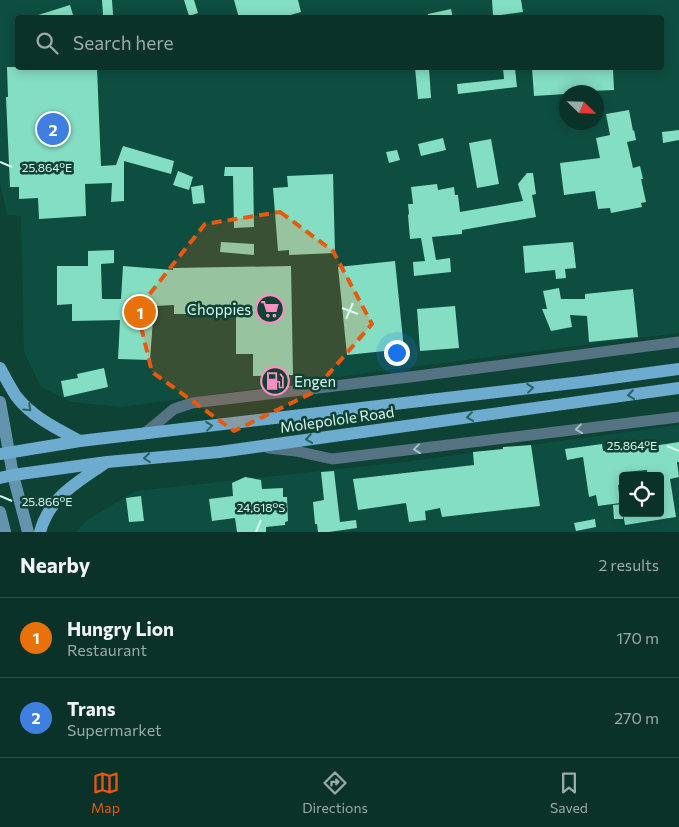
<!DOCTYPE html>
<html lang="en">
<head>
<meta charset="utf-8">
<style>
  body { margin:0; font-family:Commissioner,sans-serif; background:#133a30; color:#f1f3f6 }
  .controls { position:absolute; right:15px; bottom:15px; display:grid; overflow:hidden; border-radius:5px; box-shadow:0 2px 12px #0003 }
  .controls button { width:45px; height:45px; display:grid; place-items:center; padding:0; border:0; border-bottom:1px solid #2a4d45; background:#0a3228; color:#f1f3f6; font:25px sans-serif }
  .compass { position:absolute; left:559px; top:85px; width:45px; height:45px; border-radius:50%; background:#0a3228; box-shadow:0 2px 12px #0003; rotate:113deg }
  .you { position:absolute; left:396px; top:352px; width:18px; height:18px; margin:-12px; border:4px solid #fff; border-radius:50%; background:#1a73e8; box-shadow:0 0 0 8px #1a73e833 }
  .badge { display:grid; place-items:center; width:32px; height:32px; border-radius:50%; background:#ea580c; color:#fff; font-size:16px; font-weight:700 }
  .pin { position:absolute; translate:-50% -50%; border:2px solid #fff; box-shadow:0 1px 5px #0006 }
  .list { margin:0; padding:0; list-style:none }
  h2 { display:flex; justify-content:space-between; align-items:center; height:65px; margin:0; padding:0 20px; font-size:21px }
  h2 small { font-size:16px; font-weight:400; color:#99aaa8 }
  .list li { display:grid; grid-template-columns:32px 1fr auto; gap:15px; align-items:center; box-sizing:border-box; height:80px; padding:0 20px; border-top:1px solid #2a4d45 }
  .list b { display:block; font-size:19px; white-space:nowrap }
  .list p { margin:0; font-size:16px; white-space:nowrap; color:#99aaa8 }
  .list em { font-size:16px; font-style:normal; color:#99aaa8 }
  .icon { flex:none; width:28px; height:28px; fill:none; stroke:currentColor; stroke-width:2; stroke-linecap:round; stroke-linejoin:round }
  .map { position:relative; flex:none; width:679px; height:532px; overflow:hidden }
  .search { position:absolute; background:#0a3228; box-shadow:0 2px 12px #0003; left:15px; right:15px; top:15px; height:55px; display:flex; align-items:center; gap:12px; box-sizing:border-box; padding:0 18px; border-radius:5px; color:#99aaa8; font-size:19px }
  .sheet { height:225px; background:#0a3228 }
  nav { display:flex; justify-content:space-around; align-items:center; box-sizing:border-box; height:70px; border-top:1px solid #2a4d45; background:#0a3228; font-size:14px; color:#99aaa8 }
  nav a { display:grid; justify-items:center; gap:2px }
  nav .on { color:#ea580c }
  .map>svg:first-child { display:block }
  .built { fill:#0e4e40; fill-rule:evenodd }
  .building { fill:#84dec3 }
  .lines { fill:none; stroke-linecap:round; stroke-linejoin:round }
  .street { stroke:#557383; stroke-width:11 }
  .secondary { stroke:#6393ad; stroke-width:12 }
  .primary { stroke:#6dacce; stroke-width:12 }
  .oneway { stroke:#2a6263 }
  .oneway2 { stroke:#a5c4c4 }
  .marked { fill:#e8590c; fill-opacity:0.2; stroke:#e8590c; stroke-width:4; stroke-dasharray:10 6; stroke-linejoin:round }
  .ticks { fill:none; stroke:#dafaef; stroke-width:2 }
  .labels { text-anchor:middle; dominant-baseline:central; stroke-width:5; stroke-linejoin:round; paint-order:stroke }
  .poi-label { font-size:15px; fill:#dafaef; stroke:#0d4235; text-anchor:end }
  .street-label { font-size:15px; fill:#dafaef; stroke:#0d4235 }
  .ticks-label { font-size:12px; text-anchor:middle; fill:#dafaef; stroke:#0d4235; stroke-width:5; stroke-linejoin:round; paint-order:stroke }
</style>
</head>
<body>
<div class="map">
<svg width="679" height="532" viewBox="0 0 679 532">
  <rect width="100%" height="100%" fill="#0d4235"/>
  <!-- built -->
  <g class="built">
    <path d="M0,0H679V333L396,369L122,407L71,402L41,387L24,352L21,216L7,215L0,183ZM18,18H662V68H18ZM566,92H596V122H566Z"/>
    <path d="M679,425V532H76L86,521L135,491L404,462ZM623,476H660V513H623Z"/>
  </g>
  <!-- building -->
  <g class="building">
    <path d="M102,0H112L113,15H103Z"/>
    <path d="M184,0H194L198,13L189,16Z"/>
    <path d="M234,0H298L301,12L280,18H239Z"/>
    <path d="M492,0H521L523,12L493,16Z"/>
    <path d="M70,5L74,18H35V16Z"/>
    <path d="M451,9L453,18H428V14Z"/>
    <path d="M7,67L97,68L101,166L116,165L123,146L174,161L171,174L124,161V201L111,202L112,183L85,184L86,216L39,219L38,198L19,199V187H10L6,97H8Z"/>
    <path d="M415,68H429L431,98L418,99Z"/>
    <path d="M503,68H515L517,87L458,94L457,84L504,79Z"/>
    <path d="M532,68H613L614,90L566,92V94L534,96Z"/>
    <path d="M629,110L633,131L634,130L636,140L627,142L633,168L640,166L643,179H641L646,202L641,203L642,207L611,213L610,208L598,209L595,191L564,195L560,163L600,158L596,138L610,135L606,114Z"/>
    <path d="M679,130V140L663,143L662,132Z"/>
    <path d="M443,138L446,150L421,156L418,144Z"/>
    <path d="M491,139L499,184L477,188L469,143Z"/>
    <path d="M397,150L400,160L389,163L386,152Z"/>
    <path d="M225,167H253L254,227L234,228L233,176H224Z"/>
    <path d="M178,171L193,177L189,190L173,185Z"/>
    <path d="M527,173H533L536,194L532,195L536,217L462,230V234L432,237L436,260L450,258L451,272L414,276L413,262L425,261L421,238L410,239L408,215L409,214L408,204H413L411,187L437,184L438,190L454,187L455,195H458L460,212L523,201L518,184Z"/>
    <path d="M333,174L335,253L289,255V250L278,251L273,188L288,187L287,176Z"/>
    <path d="M203,185L205,203L193,204L191,187Z"/>
    <path d="M221,242L254,244V255L220,252Z"/>
    <path d="M573,242L576,268L565,269L566,278L556,279L555,270L525,273L523,246Z"/>
    <path d="M114,250V263L101,264L102,299H121L123,266L173,270V268L291,266L293,375L253,376V354H236V314H174V305L154,306L150,360L118,359L120,320L72,321V304L57,305V266H88V251Z"/>
    <path d="M395,261L404,349L347,355L338,267Z"/>
    <path d="M559,288L561,299H585V294L633,289L638,337L589,342L587,316L570,315L572,327L551,331L542,309H547L543,291Z"/>
    <path d="M455,306L459,348L420,351L417,309Z"/>
    <path d="M104,368L108,387L64,397L61,381L78,378L77,374Z"/>
    <path d="M679,442V462H677L679,477L670,479L676,517L625,525L623,513H660V476H647V470L623,472V485H618L620,503L598,506L596,495L589,497L583,457L567,460L565,449L602,444L603,451L633,449Z"/>
    <path d="M531,445L540,506L442,517L440,508L425,511L426,520L409,522L406,503L358,510L353,479L474,465L473,452L503,449V447Z"/>
    <path d="M334,471L340,522L356,520L357,528L329,532H318L317,524H315L313,502L324,500L321,472Z"/>
    <path d="M245,477L261,480L262,489L283,488V497H287L288,521L285,522V525L266,527V532H237L235,518L212,521L209,499L233,496L232,483Z"/>
    <path d="M141,496L144,521L129,522L126,498Z"/>
    <path d="M623,504V519H614L613,505Z"/>
    <path d="M595,519L596,527L576,531L574,523Z"/>
  </g>
  <g class="lines">
    <!-- street -->
    <g class="street">
      <path d="M144,434L174,409L192,403L410,377L679,342"/>
      <path d="M269,448L296,451L332,459L679,417"/>
    </g>
    <!-- secondary -->
    <g class="secondary">
      <path d="M0,402L13,475L28,532"/>
      <path d="M0,512L5,532"/>
    </g>
    <!-- primary -->
    <g class="primary">
      <path d="M0,368C5,377 10,387 16,396C32,417 57,429 80,441"/>
      <path d="M0,454L80,441L582,382L679,369"/>
      <path d="M0,478L13,475L107,462L219,452L679,388"/>
      <path d="M40,532C50,496 77,483 105,463"/>
    </g>
  </g>
  <!-- one-way arrows -->
  <defs><path id="oneway-chevron" d="M-2-3.5L2.5 0L-2 3.5" fill="none" stroke-width="1.6" stroke-linecap="round" stroke-linejoin="round" transform="scale(1.25)"/></defs>
  <g class="oneway">
    <use href="#oneway-chevron" transform="translate(530 388) rotate(-7)"/>
    <use href="#oneway-chevron" transform="translate(631 395) rotate(172)"/>
    <use href="#oneway-chevron" transform="translate(28 408) rotate(44)"/>
    <use href="#oneway-chevron" transform="translate(470 417) rotate(172)"/>
    <use href="#oneway-chevron" transform="translate(209 426) rotate(-7)"/>
    <use href="#oneway-chevron" transform="translate(309 439) rotate(172)"/>
    <use href="#oneway-chevron" transform="translate(147 458) rotate(175)"/>
  </g>
  <g class="oneway2">
    <use href="#oneway-chevron" transform="translate(579 429) rotate(173)"/>
    <use href="#oneway-chevron" transform="translate(417 449) rotate(173)"/>
  </g>
  <!-- marked area -->
  <path class="marked" d="M280,212L333,251L372,324L312,393L234,431L152,372L137,310L205,224Z"/>
  <!-- ticks -->
  <path class="ticks" d="M0,162L12,167M342,308L358,314M346,319L353,303M667,446L679,451M0,496L12,501M256,532L261,520"/>
  <!-- icons -->
  <defs>
    <symbol id="supermarket-ring" viewBox="-11 -11 22 22"><circle r="9.5" fill="#0d4235" stroke="#fd8ec0" stroke-width="1.5"/><path d="M-6-5.5h2.5l.6 2H6L4.5 2H-2.5L-4.4-4H-6ZM-1.5 3.2a1.3 1.3 0 1 0 .1 0ZM3 3.2a1.3 1.3 0 1 0 .1 0Z" fill="#fd8ec0"/></symbol>
    <symbol id="fuel-ring" viewBox="-11 -11 22 22"><circle r="9.5" fill="#0d4235" stroke="#fd8ec0" stroke-width="1.5"/><path d="M-5.5-6h7V0h2V4h1.3V-2.5L3-4.5l.8-.8L6-3V5H2.5V1h-1V6h-7ZM-4.2-4.7v3.2H.2V-4.7Z" fill="#fd8ec0"/></symbol>
  </defs>
  <g fill-rule="evenodd">
    <use href="#supermarket-ring" x="254" y="293" width="32" height="32"/>
    <use href="#fuel-ring" x="259" y="365" width="32" height="32"/>
  </g>
  <g class="labels">
    <!-- poi labels -->
    <g class="poi-label">
      <text x="251" y="309">Choppies</text>
      <text x="294" y="381" text-anchor="start">Engen</text>
    </g>
    <!-- street labels -->
    <g class="street-label">
      <text transform="translate(337 419) rotate(-8)">Molepolole Road</text>
    </g>
  </g>
  <g class="ticks-label">
    <text x="47" y="172">25.864°E</text>
    <text x="632" y="450">25.864°E</text>
    <text x="47" y="506">25.866°E</text>
    <text x="261" y="512">24.618°S</text>
  </g>
</svg>
<div class="controls">
<button><svg class="icon" aria-label="locate" viewBox="0 0 24 24"><circle cx="12" cy="12" r="6"/><path d="M12 2v4M12 18v4M2 12h4M18 12h4"/></svg></button>
</div>
<svg class="compass" viewBox="-18 -18 36 36"><path d="M0-13l5 13h-10z" fill="#e53935"/><path d="M0 13l5-13h-10z" fill="#99aaa8"/></svg>
<div class="you"></div>
<div class="pin badge" style="left:140px;top:312px;background:#e8710a">1</div>
<div class="pin badge" style="left:53px;top:129px;background:#3f7fe0">2</div>
<div class="search"><svg class="icon" aria-label="search" viewBox="0 0 24 24"><circle cx="10" cy="10" r="6"/><path d="M15 15l6 6"/></svg>Search here</div>
</div>
<section class="sheet">
<h2>Nearby<small>2 results</small></h2>
<ul class="list">
<li><span class="badge" style="background:#e8710a">1</span><div><b>Hungry Lion</b><p>Restaurant</p></div><em>170 m</em></li>
<li><span class="badge" style="background:#3f7fe0">2</span><div><b>Trans</b><p>Supermarket</p></div><em>270 m</em></li>
</ul>
</section>
<nav>
<a class="on"><svg class="icon" aria-label="map" viewBox="0 0 24 24"><path d="M3 6l6-2 6 2 6-2v14l-6 2-6-2-6 2zM9 4v14M15 6v14"/></svg>Map</a>
<a><svg class="icon" aria-label="directions" viewBox="0 0 24 24"><path d="M12 3l9 9-9 9-9-9zM9 14v-3h6M13 9l2 2-2 2"/></svg>Directions</a>
<a><svg class="icon" aria-label="saved" viewBox="0 0 24 24"><path d="M7 4h10v16l-5-4-5 4z"/></svg>Saved</a>
</nav>
</body>
</html>
